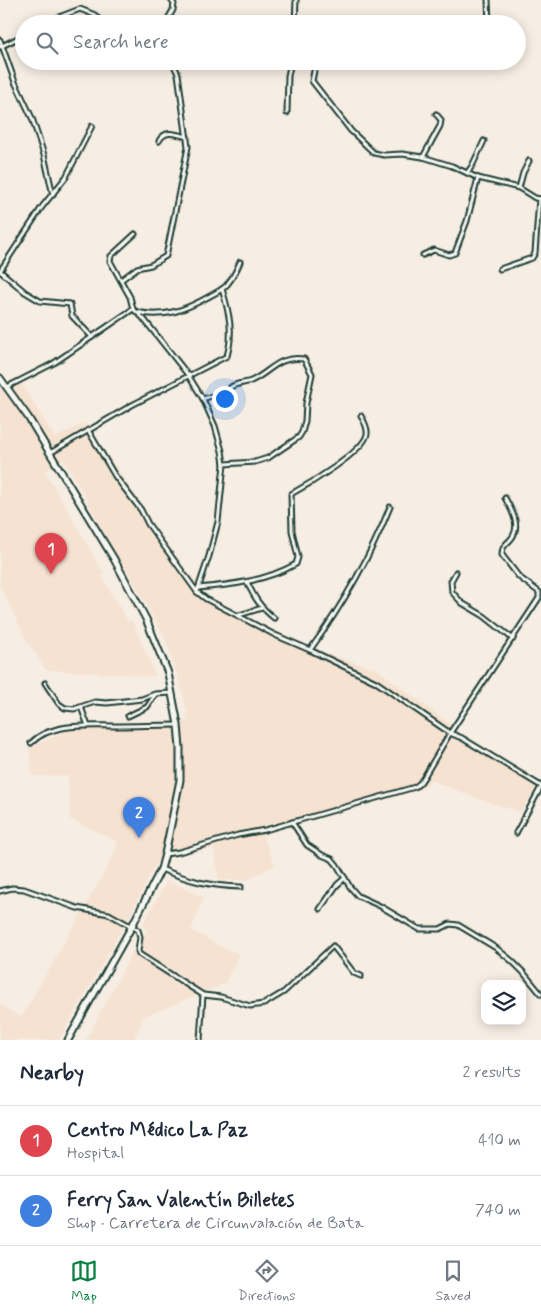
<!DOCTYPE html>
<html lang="en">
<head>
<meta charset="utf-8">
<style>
  body { margin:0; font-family:Mynerve,sans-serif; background:#f6f6f7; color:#1f2937 }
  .controls { position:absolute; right:15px; bottom:15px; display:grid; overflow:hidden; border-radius:10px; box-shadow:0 2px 12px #0003 }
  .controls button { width:45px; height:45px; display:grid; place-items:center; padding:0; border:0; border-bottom:1px solid #e0e1e3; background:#fff; color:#1f2937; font:25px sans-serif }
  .you { position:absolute; left:224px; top:398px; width:18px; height:18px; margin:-12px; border:4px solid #fff; border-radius:50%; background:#1a73e8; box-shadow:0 0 0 8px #1a73e833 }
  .badge { display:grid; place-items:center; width:32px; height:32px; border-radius:50%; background:#0b8043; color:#fff; font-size:16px; font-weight:700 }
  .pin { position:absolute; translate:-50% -41px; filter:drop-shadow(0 1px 2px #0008) }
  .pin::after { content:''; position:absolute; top:26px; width:18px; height:15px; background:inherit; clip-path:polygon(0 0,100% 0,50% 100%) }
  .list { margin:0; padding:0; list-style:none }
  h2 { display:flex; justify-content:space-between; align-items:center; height:65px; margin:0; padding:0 20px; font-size:21px }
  h2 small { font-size:16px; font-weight:400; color:#747a83 }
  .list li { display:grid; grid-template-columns:32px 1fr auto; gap:15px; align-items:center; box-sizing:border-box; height:70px; padding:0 20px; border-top:1px solid #e0e1e3 }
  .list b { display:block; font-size:19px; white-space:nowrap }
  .list p { margin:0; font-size:16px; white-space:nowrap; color:#747a83 }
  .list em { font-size:16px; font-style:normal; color:#747a83 }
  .icon { flex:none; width:28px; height:28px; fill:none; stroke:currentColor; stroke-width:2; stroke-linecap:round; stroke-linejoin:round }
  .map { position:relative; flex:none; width:541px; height:1040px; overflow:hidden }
  .search { position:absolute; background:#fff; box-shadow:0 2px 12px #0003; left:15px; right:15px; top:15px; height:55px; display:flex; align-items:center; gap:12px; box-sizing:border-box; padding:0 18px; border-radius:28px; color:#747a83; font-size:19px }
  .sheet { height:205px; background:#fff }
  nav { display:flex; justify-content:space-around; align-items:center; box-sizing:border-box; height:70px; border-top:1px solid #e0e1e3; background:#fff; font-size:14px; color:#747a83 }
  nav a { display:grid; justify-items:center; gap:2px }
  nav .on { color:#0b8043 }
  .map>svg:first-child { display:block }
  .built { fill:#f6e2d1 }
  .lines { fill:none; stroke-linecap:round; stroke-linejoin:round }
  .minor-casing { stroke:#1f3d34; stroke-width:7 }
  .primary-casing { stroke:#1f3d34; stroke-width:9 }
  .minor { stroke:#f6f6f2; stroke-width:3 }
  .primary { stroke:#f6f6f2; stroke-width:5 }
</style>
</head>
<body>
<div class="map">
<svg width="541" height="1040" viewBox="0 0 541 1040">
  <rect width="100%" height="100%" fill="#f6ede3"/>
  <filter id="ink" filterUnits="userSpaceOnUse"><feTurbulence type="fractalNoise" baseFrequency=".02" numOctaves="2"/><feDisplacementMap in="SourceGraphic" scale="10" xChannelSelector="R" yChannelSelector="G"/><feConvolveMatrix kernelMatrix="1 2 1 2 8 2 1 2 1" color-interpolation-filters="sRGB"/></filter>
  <g filter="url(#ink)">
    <!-- built -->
    <g class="built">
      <path d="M17,376L55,438L85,423L143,507L157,531L209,599L304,646L378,670L450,724L454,738L537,786L521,812L471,796L431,780L421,789L262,834L275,865L247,880H219L214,848L175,856L156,863L129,917L59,1040H0V1004L21,1018L108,867L118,842L70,819L68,776H33L29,748L73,728L189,721L182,690L165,638L130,576L116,554L64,459L45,471L104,574L101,575L128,622L132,620L156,676L46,670L25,637L0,586V386Z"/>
      <path d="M167,881L204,897L191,930L219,946L239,954L225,983L205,992L143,1017L134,1040H86L134,949L141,953V942L147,929L142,926Z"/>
    </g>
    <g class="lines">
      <defs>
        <g id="minor">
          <path d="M488,0L489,24"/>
          <path d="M54,19L64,24"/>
          <path d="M45,24L54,19L80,9L95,15L103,24"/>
          <path d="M165,24L173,10L174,4L171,0"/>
          <path d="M295,24L296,0"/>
          <path d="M0,40L15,82L32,118L44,155L53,195"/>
          <path d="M0,47L24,35"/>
          <path d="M316,61L312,81L351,131L374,153L384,155L402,154L423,157L452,166L478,178L519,188L535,198L541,199"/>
          <path d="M287,113L288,76L291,61"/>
          <path d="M159,141C165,129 176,134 187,137"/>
          <path d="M423,157L440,126L441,120L436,114"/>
          <path d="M467,173L472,166L484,141"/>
          <path d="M519,188L523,173L529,161"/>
          <path d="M135,234L111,256L110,261L130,297L133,309L143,318L188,375L203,399L215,426L222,451L224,464L218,522L209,556L197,592"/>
          <path d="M423,255L434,250L449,255L455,253L467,221L478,178"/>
          <path d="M500,269L532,258L535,253L539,199"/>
          <path d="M0,271L42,207L66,177L92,126"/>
          <path d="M0,271L25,292L40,301L70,304L72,316L92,337"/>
          <path d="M121,280L137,268L151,265L166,256L188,147L178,74L172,61"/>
          <path d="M137,312C164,319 187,309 210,296C217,292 225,289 229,282C234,276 237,269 240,262"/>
          <path d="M7,387L54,363L133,309"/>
          <path d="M203,399C210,396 219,395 226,391C229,389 231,386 235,385C240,383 246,383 251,381C271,372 278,355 304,359L312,374L306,403L305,421L302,432L299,437L268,458L255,462L224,464"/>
          <path d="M88,430L115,476L141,510L148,524L197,592L206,599L275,635L310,650L376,682L450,733L539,598V592L519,577L502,555C502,545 506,545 511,539C522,526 511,509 505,498"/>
          <path d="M50,453L132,405L227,356C234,333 229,312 222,289"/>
          <path d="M456,572L451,581L452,592L462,603L484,616L513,639"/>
          <path d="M247,582C254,597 260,607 274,618"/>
          <path d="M198,588C232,585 266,581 296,564L298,557L292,531L291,494C306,486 364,452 367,434C368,428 364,421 361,416"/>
          <path d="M239,615L262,608"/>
          <path d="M310,650C342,606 370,557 390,507"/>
          <path d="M45,683L59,704L65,708L74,709L95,702L107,703L142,699L155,694L172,693"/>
          <path d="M81,707L88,726"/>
          <path d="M128,716L147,707L155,695"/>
          <path d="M31,743C51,722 89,726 116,726C136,726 157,725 178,725"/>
          <path d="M292,822L307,845L322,855L332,859L337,865L350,887L358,896L380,906L419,929H440L450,924L458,925L496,948L512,961L523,972L541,994"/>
          <path d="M516,833L541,787"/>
          <path d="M165,854L179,852L238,835L265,830L415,787L420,783L424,777L450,733L462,738L541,786"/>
          <path d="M161,869C190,881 209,886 241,887"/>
          <path d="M0,891L12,888L24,889L77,908L109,914L138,930L140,937L138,951L139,954L203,995L200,1040"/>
          <path d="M320,909L337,885L345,878"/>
          <path d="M203,995L221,997L250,1006L264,1004L284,992L333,946L354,973L361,976"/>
        </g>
        <path id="primary" d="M0,378L28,417L114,559L146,619L168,673L178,725L180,748V780L165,854L161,869L132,926L68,1040"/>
      </defs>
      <!-- minor casing -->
      <use href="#minor" class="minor-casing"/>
      <!-- primary casing -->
      <use href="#primary" class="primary-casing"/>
      <!-- minor -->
      <use href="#minor" class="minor"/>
      <!-- primary -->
      <use href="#primary" class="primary"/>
    </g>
  </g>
</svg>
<div class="controls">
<button><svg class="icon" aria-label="layers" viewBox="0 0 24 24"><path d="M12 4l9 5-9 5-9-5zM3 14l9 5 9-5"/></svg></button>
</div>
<div class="you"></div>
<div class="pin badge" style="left:51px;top:574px;background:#e0444e">1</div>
<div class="pin badge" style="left:139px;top:838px;background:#3f7fe0">2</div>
<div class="search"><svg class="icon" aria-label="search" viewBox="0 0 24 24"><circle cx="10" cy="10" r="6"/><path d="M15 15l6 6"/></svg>Search here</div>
</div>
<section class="sheet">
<h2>Nearby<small>2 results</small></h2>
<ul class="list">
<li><span class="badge" style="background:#e0444e">1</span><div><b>Centro Médico La Paz</b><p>Hospital</p></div><em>410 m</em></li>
<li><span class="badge" style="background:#3f7fe0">2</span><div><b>Ferry San Valentín Billetes</b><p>Shop · Carretera de Circunvalación de Bata</p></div><em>740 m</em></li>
</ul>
</section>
<nav>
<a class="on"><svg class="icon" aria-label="map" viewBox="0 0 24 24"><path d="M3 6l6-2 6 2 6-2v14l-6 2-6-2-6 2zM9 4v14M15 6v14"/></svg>Map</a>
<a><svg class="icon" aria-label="directions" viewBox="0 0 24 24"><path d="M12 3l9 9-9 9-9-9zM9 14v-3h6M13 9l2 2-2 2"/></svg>Directions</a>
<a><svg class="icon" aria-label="saved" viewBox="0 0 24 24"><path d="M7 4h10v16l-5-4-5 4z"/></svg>Saved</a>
</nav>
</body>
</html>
